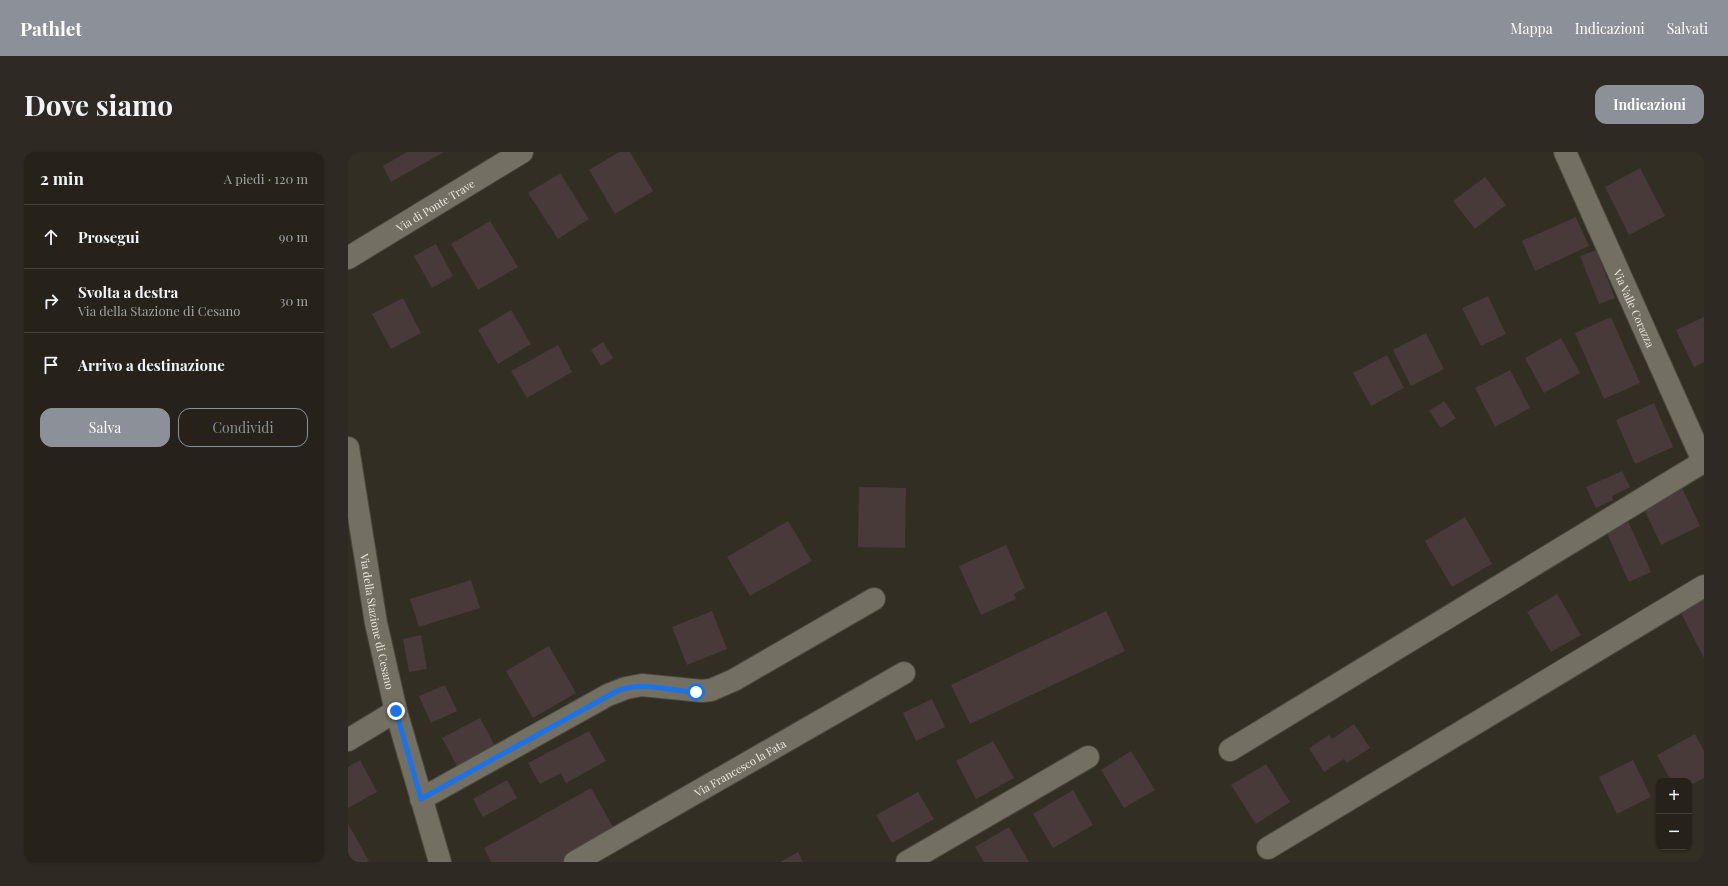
<!DOCTYPE html>
<html lang="it">
<head>
<meta charset="utf-8">
<style>
  body { margin:0; font-family:"Playfair Display",serif; background:#2e2a23; color:#f1f3f6 }
  .controls { position:absolute; right:12px; bottom:12px; display:grid; overflow:hidden; border-radius:8px; box-shadow:0 1px 3px #0004 }
  .controls button { width:36px; height:36px; display:grid; place-items:center; padding:0; border:0; border-bottom:1px solid #423f39; background:#26221a; color:#f1f3f6; font:20px sans-serif }
  .stop { position:absolute; width:12px; height:12px; margin:-9px; border:3px solid #1a73e8; border-radius:50%; background:#fff }
  .stop.end { background:#1a73e8; border-color:#fff; box-shadow:0 1px 4px #0008 }
  .list { margin:0; padding:0; list-style:none }
  h2 { display:flex; justify-content:space-between; align-items:center; height:52px; margin:0; padding:0 16px; font-size:17px }
  h2 small { font-size:13px; font-weight:400; color:#a4a4a2 }
  .list li { display:grid; grid-template-columns:26px 1fr auto; gap:12px; align-items:center; box-sizing:border-box; height:64px; padding:0 16px; border-top:1px solid #423f39 }
  .list b { display:block; font-size:15px; white-space:nowrap }
  .list p { margin:0; font-size:13px; white-space:nowrap; color:#a4a4a2 }
  .list em { font-size:13px; font-style:normal; color:#a4a4a2 }
  .actions { display:flex; gap:8px; padding:12px 16px }
  .actions a { flex:1; padding:9px 0; border:1px solid #8c9099; border-radius:12px; text-align:center; font-size:14px; color:#8c9099 }
  .actions .main { background:#8c9099; color:#fff }
  .icon { flex:none; width:22px; height:22px; fill:none; stroke:currentColor; stroke-width:2; stroke-linecap:round; stroke-linejoin:round }
  .map { position:relative; flex:none; width:1356px; height:710px; overflow:hidden; border-radius:12px }
  header { display:flex; align-items:center; gap:24px; box-sizing:border-box; height:56px; padding:0 20px; background:#8c9099; color:#fff }
  header strong { font-size:19px }
  nav { display:flex; gap:22px; margin-inline-start:auto; font-size:14px }
  .intro { display:flex; align-items:center; justify-content:space-between; box-sizing:border-box; height:96px; padding:0 24px }
  h1 { margin:0; font-size:28px }
  .button { padding:10px 18px; border-radius:12px; background:#8c9099; color:#fff; font-size:14px; font-weight:700 }
  main { display:flex; gap:24px; padding:0 24px }
  aside { flex:1; background:#26221a; border-radius:12px; box-shadow:0 1px 3px #0004 }
  .map>svg:first-child { display:block }
  .building { fill:#473a39 }
  .lines { fill:none; stroke-linecap:round; stroke-linejoin:round }
  .minor-casing { stroke:#4c4940; stroke-width:24 }
  .minor { stroke:#746f63; stroke-width:22 }
  .route { stroke:#1a73e8; stroke-width:5 }
  .labels { text-anchor:middle; dominant-baseline:central; stroke-width:3; stroke-linejoin:round; paint-order:stroke }
  .street-label { font-size:11px; fill:#eceae3; stroke:#181611 }
</style>
</head>
<body>
<header>
<strong>Pathlet</strong>
<nav><a>Mappa</a><a>Indicazioni</a><a>Salvati</a></nav>
</header>
<div class="intro"><h1>Dove siamo</h1><a class="button">Indicazioni</a></div>
<main>
<aside>
<h2>2 min<small>A piedi · 120 m</small></h2>
<ul class="list">
<li><svg class="icon" aria-label="ahead" viewBox="0 0 24 24"><path d="M12 20V5M6 11l6-6 6 6"/></svg><div><b>Prosegui</b></div><em>90 m</em></li>
<li><svg class="icon" aria-label="right" viewBox="0 0 24 24"><path d="M7 20v-9h11M14 6l5 5-5 5"/></svg><div><b>Svolta a destra</b><p>Via della Stazione di Cesano</p></div><em>30 m</em></li>
<li><svg class="icon" aria-label="arrive" viewBox="0 0 24 24"><path d="M6 21V4h12l-3 4 3 4H6"/></svg><div><b>Arrivo a destinazione</b></div></li>
</ul>
<div class="actions"><a class="main">Salva</a><a>Condividi</a></div>
</aside>
<div class="map">
<svg width="1356" height="710" viewBox="0 0 1356 710">
  <rect width="100%" height="100%" fill="#322e23"/>
  <!-- building -->
  <g class="building">
    <path d="M59,0H96L43,30L35,14Z"/>
    <path d="M271,0H282L305,39L267,62L241,18Z"/>
    <path d="M1292,16L1317,64L1281,83L1257,35Z"/>
    <path d="M212,21L241,67L210,87L180,41Z"/>
    <path d="M1137,25L1158,53L1127,77L1105,49Z"/>
    <path d="M1228,65L1241,94L1187,119L1174,89Z"/>
    <path d="M142,69L170,115L130,138L103,92Z"/>
    <path d="M88,92L105,124L84,136L66,104Z"/>
    <path d="M1248,98L1267,146L1251,152L1232,104Z"/>
    <path d="M1140,144L1158,182L1133,194L1114,156Z"/>
    <path d="M55,146L73,181L43,197L24,162Z"/>
    <path d="M163,158L183,192L150,212L130,178Z"/>
    <path d="M1263,165L1292,231L1256,247L1227,181Z"/>
    <path d="M1356,165V210L1346,215L1328,178Z"/>
    <path d="M1078,181L1096,217L1063,234L1045,198Z"/>
    <path d="M1213,186L1232,221L1196,241L1177,206Z"/>
    <path d="M255,190L265,206L253,214L243,198Z"/>
    <path d="M210,193L224,220L179,246L163,219Z"/>
    <path d="M1039,203L1056,236L1023,254L1005,221Z"/>
    <path d="M1162,218L1182,256L1147,275L1127,236Z"/>
    <path d="M1096,249L1108,266L1093,276L1081,259Z"/>
    <path d="M1306,251L1325,295L1287,312L1268,268Z"/>
    <path d="M1274,319L1282,335L1264,344L1265,348L1248,356L1238,335Z"/>
    <path d="M511,335L558,336L557,396L510,395Z"/>
    <path d="M1334,336L1352,374L1313,393L1295,355Z"/>
    <path d="M1117,365L1144,412L1104,435L1077,389Z"/>
    <path d="M440,369L464,409L402,444L379,405Z"/>
    <path d="M1280,369L1303,420L1281,430L1258,379Z"/>
    <path d="M658,393L677,436L666,442L668,447L633,463L611,414Z"/>
    <path d="M123,428L132,456L71,475L62,447Z"/>
    <path d="M1209,442L1233,483L1203,500L1179,460Z"/>
    <path d="M1356,447V506L1332,459Z"/>
    <path d="M364,459L379,497L339,513L324,475Z"/>
    <path d="M758,459L777,499L622,572L603,533Z"/>
    <path d="M73,483L79,517L61,520L55,487Z"/>
    <path d="M201,494L228,541L185,566L158,519Z"/>
    <path d="M97,533L109,559L83,571L71,544Z"/>
    <path d="M584,547L597,575L568,589L555,561Z"/>
    <path d="M132,566L149,598L111,618L94,586Z"/>
    <path d="M1006,572L1022,596L999,611L996,607L976,620L961,596L981,583L984,587Z"/>
    <path d="M241,579L258,609L218,631L213,621L192,632L180,611Z"/>
    <path d="M1347,582L1356,599V626L1341,634V629H1323L1309,603Z"/>
    <path d="M645,589L666,626L628,647L608,609Z"/>
    <path d="M783,599L807,638L776,656L753,618Z"/>
    <path d="M12,608L29,640L0,656V615Z"/>
    <path d="M1285,608L1303,645L1269,662L1251,625Z"/>
    <path d="M918,612L942,650L908,672L883,633Z"/>
    <path d="M159,628L169,646L135,665L125,647Z"/>
    <path d="M243,636L268,680L216,710H143L136,696Z"/>
    <path d="M725,638L745,673L705,696L685,662Z"/>
    <path d="M570,640L586,667L544,691L528,663Z"/>
    <path d="M0,672L21,709L18,710H0Z"/>
    <path d="M661,675L681,710H636L627,695Z"/>
    <path d="M450,700L455,710H432Z"/>
  </g>
  <g class="lines">
    <defs>
      <g id="minor">
        <path id="s1" d="M1217,0L1356,311"/>
        <path id="s2" d="M0,106L174,0"/>
        <path id="s3" d="M0,296L28,471L48,559L92,710"/>
        <path d="M0,588L48,559"/>
        <path d="M882,598L1355,310"/>
        <path d="M73,647L260,543L278,536L294,533L354,539L363,538L386,528L526,447"/>
        <path d="M920,696L1356,434"/>
        <path id="s4" d="M227,710L556,521"/>
        <path d="M559,710L740,605"/>
      </g>
    </defs>
    <!-- minor casing -->
    <use href="#minor" class="minor-casing"/>
    <!-- minor -->
    <use href="#minor" class="minor"/>
  </g>
  <g class="lines">
    <!-- route -->
    <path class="route" d="M48,559L73,647L269,539C296,529 320,539 348,540"/>
  </g>
  <g class="labels">
    <!-- street labels -->
    <g class="street-label">
      <text stroke="none"><textPath href="#s2" startOffset="102">Via di Ponte Trave</textPath></text>
      <text stroke="none"><textPath href="#s1" startOffset="171">Via Valle Corazza</textPath></text>
      <text stroke="none"><textPath href="#s3" startOffset="176">Via della Stazione di Cesano</textPath></text>
      <text stroke="none"><textPath href="#s4" startOffset="190">Via Francesco la Fata</textPath></text>
    </g>
  </g>
</svg>
<div class="controls">
<button>+</button>
<button>−</button>
</div>
<div class="stop" style="left:348px;top:540px"></div>
<div class="stop end" style="left:48px;top:559px"></div>
</div>
</main>
</body>
</html>
